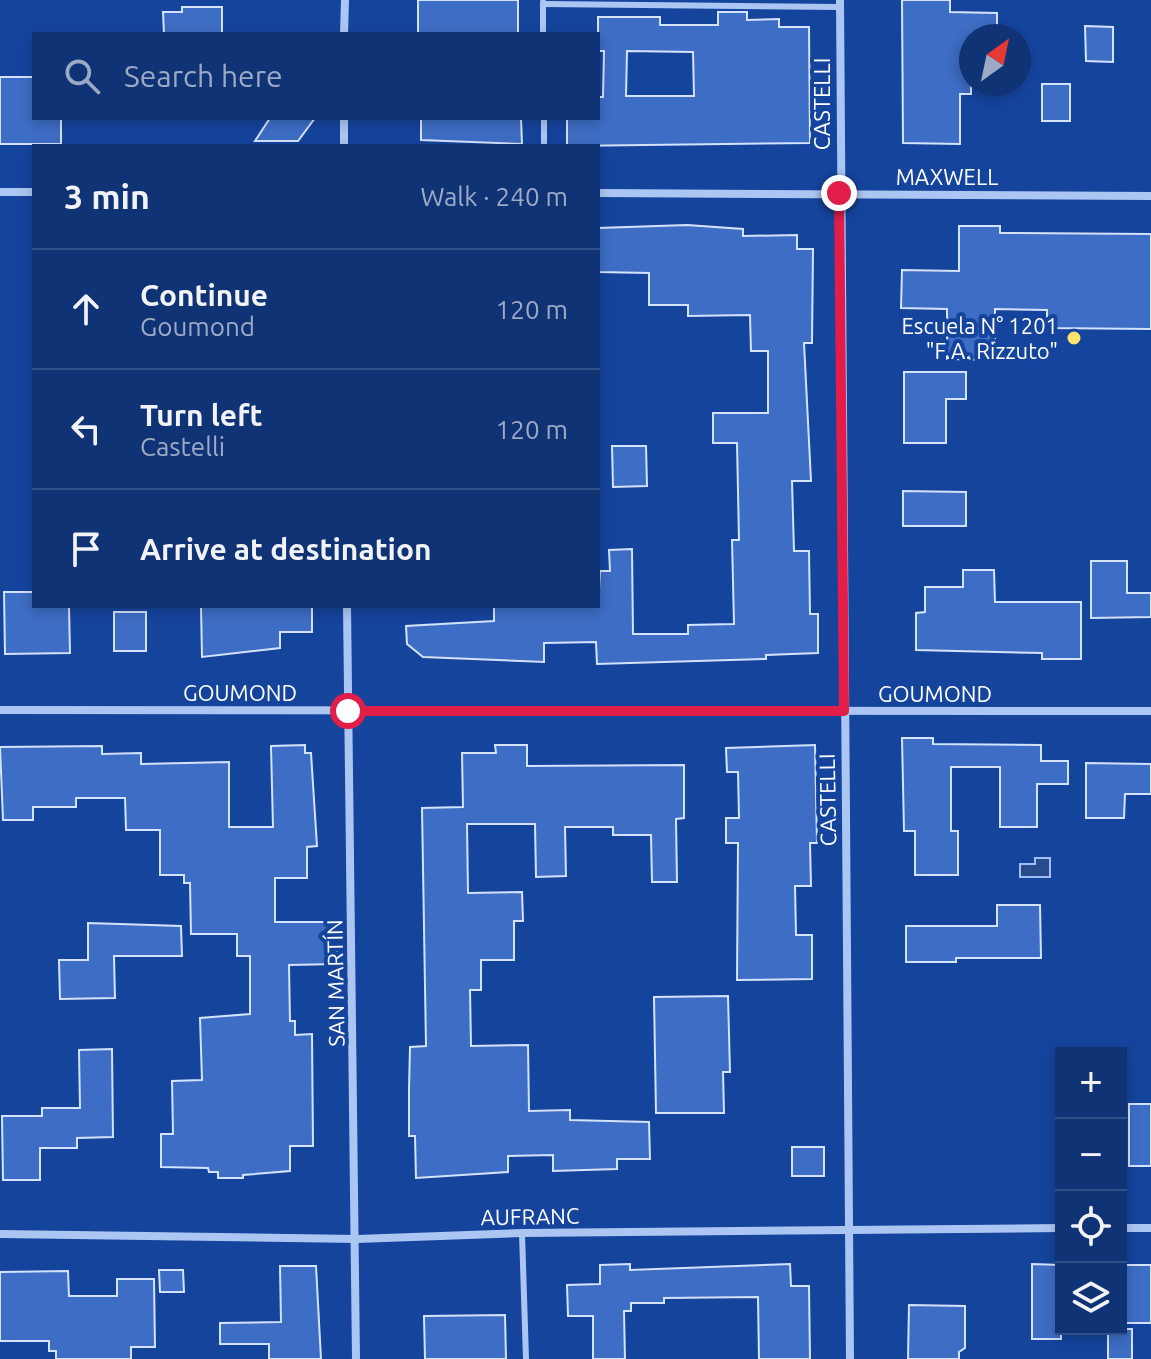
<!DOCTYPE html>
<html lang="en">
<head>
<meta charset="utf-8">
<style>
  body { margin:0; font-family:Ubuntu,sans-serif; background:#1e3f7e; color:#f1f3f6 }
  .controls { position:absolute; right:24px; bottom:24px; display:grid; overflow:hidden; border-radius:0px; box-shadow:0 4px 12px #0003 }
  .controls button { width:72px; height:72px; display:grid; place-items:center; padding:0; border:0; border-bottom:2px solid #304e88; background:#103376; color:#f1f3f6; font:40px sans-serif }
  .compass { position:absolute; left:959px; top:24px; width:72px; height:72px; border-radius:50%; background:#103376; box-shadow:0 4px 12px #0003; rotate:33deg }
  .stop { position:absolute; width:24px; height:24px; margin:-18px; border:6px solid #e11d48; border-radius:50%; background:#fff }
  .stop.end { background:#e11d48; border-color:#fff; box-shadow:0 2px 8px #0008 }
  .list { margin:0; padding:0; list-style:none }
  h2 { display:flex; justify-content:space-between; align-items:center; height:104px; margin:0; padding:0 32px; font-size:34px }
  h2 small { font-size:26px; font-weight:400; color:#9caac5 }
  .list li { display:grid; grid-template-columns:52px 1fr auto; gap:24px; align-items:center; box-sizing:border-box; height:120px; padding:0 32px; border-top:2px solid #304e88 }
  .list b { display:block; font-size:30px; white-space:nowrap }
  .list p { margin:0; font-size:26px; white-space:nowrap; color:#9caac5 }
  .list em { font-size:26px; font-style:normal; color:#9caac5 }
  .icon { flex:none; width:44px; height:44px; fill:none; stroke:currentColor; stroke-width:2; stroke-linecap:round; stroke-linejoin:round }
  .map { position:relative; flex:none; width:1151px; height:1359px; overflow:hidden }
  .search { position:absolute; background:#103376; box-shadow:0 4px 12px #0003; left:32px; top:32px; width:568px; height:88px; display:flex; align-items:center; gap:20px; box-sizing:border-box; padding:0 28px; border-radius:0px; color:#9caac5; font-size:30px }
  .panel { position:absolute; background:#103376; box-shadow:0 4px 12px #0003; left:32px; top:144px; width:568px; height:464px; border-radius:0px }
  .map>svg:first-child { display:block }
  .water { fill:#294b8e; stroke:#9fbff6; stroke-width:2 }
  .building { fill:#3d6dc4; stroke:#d4e3fd; stroke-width:2; fill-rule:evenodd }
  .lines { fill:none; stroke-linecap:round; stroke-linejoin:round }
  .lane { stroke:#acc6f3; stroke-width:6 }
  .street { stroke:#acc6f3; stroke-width:8 }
  .route { stroke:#e11d48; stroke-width:10 }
  .poi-dot { fill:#ffe36e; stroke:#15449d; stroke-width:3 }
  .labels { text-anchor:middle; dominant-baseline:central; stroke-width:8; stroke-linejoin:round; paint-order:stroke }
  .street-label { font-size:22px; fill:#fff; stroke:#15449d }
  .poi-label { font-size:22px; fill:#fff; stroke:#15449d; text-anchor:end }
</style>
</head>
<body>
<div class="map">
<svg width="1151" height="1359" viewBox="0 0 1151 1359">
  <rect width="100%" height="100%" fill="#15449d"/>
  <!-- water -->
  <path class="water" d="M1035,858H1050V877H1020V864H1035Z"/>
  <!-- building -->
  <g class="building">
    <rect x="418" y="0" width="100" height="34"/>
    <path d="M902,0H950V12L997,13V36H971V94H960V144L903,143Z"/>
    <path d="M182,7H222V34H164L163,12H182Z"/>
    <path d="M718,12H747V20L779,19V27H809L810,143L567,146V118H598V97H603L604,51H598V17H660V25H718ZM627,51L693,52L694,96H626Z"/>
    <path d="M1085,26L1113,27V62L1086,61Z"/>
    <path d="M0,77H33V118H61V144H0Z"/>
    <rect x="1042" y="84" width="28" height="37"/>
    <path d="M270,118H315L298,141H255Z"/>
    <path d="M421,118H521L522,144L421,140Z"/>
    <path d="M687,225L743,229V236L797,235V249H813L812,343H804L811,481H792L794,551H809L810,614H818V653L766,655V659L597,664L596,642L544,643V662L423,657L407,644L406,626L494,621V606H598L600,571H610L609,550L632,549L633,634H688V625L734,624L732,540H739L737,443H713V413H768V351H751L750,315L688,316V305H649V273L598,272V228Z"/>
    <path d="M959,226H1000V233L1151,234V329L1047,328V310L995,309V360L947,359V309L901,308L902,270L959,271Z"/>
    <path d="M904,372H966V399H946V443H904Z"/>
    <path d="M612,446H646L647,486L613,487Z"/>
    <path d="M903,491L966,492V526H903Z"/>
    <path d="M1091,561H1127V593H1151V617L1091,618Z"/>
    <path d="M963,570H994L995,602H1081V659H1042V653L916,650V613L925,612V587H963Z"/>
    <path d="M4,592H34V606H69L70,653L5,654Z"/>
    <path d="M201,606H312V632H280V648L202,657Z"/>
    <rect x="114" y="612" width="32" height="39"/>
    <path d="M902,738H933V744L1041,745V761H1068V784H1037V827H1000V767H951V831H958V875H915V831H904Z"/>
    <path d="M305,745V753H311L317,846L307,847V878H275V922H337V964L289,965L290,1021H295V1035L312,1034L313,1146H290V1171L243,1175V1178H218V1172H209L208,1168L161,1167V1134H173L172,1081L202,1080L200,1018L250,1014V956H237V934H191L190,883H184V875H160V830H126L125,798H76V807H33V820H3L0,747L102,746V754L141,753V764L229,762V827H273L271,746Z"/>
    <path d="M495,745H527V766L684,765V818L676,819L677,882H652L651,835H613V827H565L566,876L536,877L535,824H467L468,893L522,892L523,921H514V960H481V990H470L471,1046L528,1045L529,1111L570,1110V1120L649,1122L650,1159H617V1169L553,1171V1155L508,1156V1172L416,1178L415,1136H409V1090L410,1047L426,1046L422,808L463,807L462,753H496Z"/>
    <path d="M815,745L817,843H810L811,886H795L796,935H812V979L737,980L738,843H726V818H739L738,772H727L726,748Z"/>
    <path d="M1086,763L1151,764V794H1125L1124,818H1086Z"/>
    <path d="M997,905H1040L1041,958H956V962H906V926H997Z"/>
    <path d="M88,923L181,926L182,956H114L115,998L60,999L59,960H88Z"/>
    <path d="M728,996L730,1072H723L724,1113H656L654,997Z"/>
    <path d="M112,1049L113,1137L77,1138V1148H40V1180H3L2,1116H42V1108H80L79,1050Z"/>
    <rect x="1129" y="1104" width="22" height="62"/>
    <rect x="792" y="1147" width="32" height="29"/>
    <path d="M630,1264V1270L790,1264L791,1286H809L810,1359H759L758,1297L664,1298V1303H631V1311H624L625,1359H593V1316H568L567,1285L600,1284V1265Z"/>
    <path d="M1032,1264L1061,1265V1339H1032Z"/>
    <rect x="1121" y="1265" width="30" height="58"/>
    <path d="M280,1266H316L321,1359H269V1344H220V1323L281,1322Z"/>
    <path d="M159,1270H183L184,1292H160Z"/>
    <path d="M68,1271L69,1296H117V1279H154L155,1347H131V1359H56V1351H49V1341H0V1272Z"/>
    <path d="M909,1305L965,1306V1348L959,1352V1359H908Z"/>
    <path d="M505,1315L506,1359H425L424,1316Z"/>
    <rect x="1108" y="1329" width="24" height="30"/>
  </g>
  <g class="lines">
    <!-- lane -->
    <g class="lane">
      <path d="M543,2V34"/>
      <path d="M543,4L839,7"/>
      <path d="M544,118V146"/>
      <path d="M522,1233L526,1359"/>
    </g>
    <!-- street -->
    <g class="street">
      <path d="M840,0L850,1359"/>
      <path d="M344,34L345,0"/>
      <path d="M344,146V118"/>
      <path d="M0,192H34"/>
      <path d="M598,193L1151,196"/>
      <path d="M347,606L356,1359"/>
      <path d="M0,710L1151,711"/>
      <path d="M1121,1228H1151"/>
      <path d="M0,1234L357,1239L522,1233L1061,1228"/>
    </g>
  </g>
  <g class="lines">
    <!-- route -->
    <path class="route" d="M348,711H844L839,193"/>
  </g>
  <!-- markers -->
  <circle class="poi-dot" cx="1074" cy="338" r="8"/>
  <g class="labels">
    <!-- street labels -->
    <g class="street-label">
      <text transform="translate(821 104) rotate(-90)">CASTELLI</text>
      <text x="947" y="176">MAXWELL</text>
      <text x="240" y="692">GOUMOND</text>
      <text x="935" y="693">GOUMOND</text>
      <text transform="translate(827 800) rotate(-91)">CASTELLI</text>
      <text transform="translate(335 983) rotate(-91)">SAN MARTÍN</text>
      <text transform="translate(530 1216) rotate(-1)">AUFRANC</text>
    </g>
    <!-- poi labels -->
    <g class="poi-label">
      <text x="1058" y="325">Escuela N° 1201<tspan x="1058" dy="25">"F.A. Rizzuto"</tspan></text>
    </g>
  </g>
</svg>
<div class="controls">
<button>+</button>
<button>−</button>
<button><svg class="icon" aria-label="locate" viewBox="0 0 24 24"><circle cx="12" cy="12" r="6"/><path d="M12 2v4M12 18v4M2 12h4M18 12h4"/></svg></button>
<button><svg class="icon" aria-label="layers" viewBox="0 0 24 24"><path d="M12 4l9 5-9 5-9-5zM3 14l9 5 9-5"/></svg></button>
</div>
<svg class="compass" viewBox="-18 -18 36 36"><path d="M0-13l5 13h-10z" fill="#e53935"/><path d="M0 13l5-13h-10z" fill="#9caac5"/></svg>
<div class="stop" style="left:348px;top:711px"></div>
<div class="stop end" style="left:839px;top:193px"></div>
<div class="search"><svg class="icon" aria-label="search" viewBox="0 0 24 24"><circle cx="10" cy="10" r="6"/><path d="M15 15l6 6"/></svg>Search here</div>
<section class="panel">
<h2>3 min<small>Walk · 240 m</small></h2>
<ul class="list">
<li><svg class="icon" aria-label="ahead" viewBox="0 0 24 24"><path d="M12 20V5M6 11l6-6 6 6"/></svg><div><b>Continue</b><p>Goumond</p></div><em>120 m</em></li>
<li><svg class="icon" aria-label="left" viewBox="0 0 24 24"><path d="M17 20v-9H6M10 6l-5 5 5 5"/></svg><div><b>Turn left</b><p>Castelli</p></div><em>120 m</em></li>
<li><svg class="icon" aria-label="arrive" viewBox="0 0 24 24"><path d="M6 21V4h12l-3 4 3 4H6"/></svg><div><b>Arrive at destination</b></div></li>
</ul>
</section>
</div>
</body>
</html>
